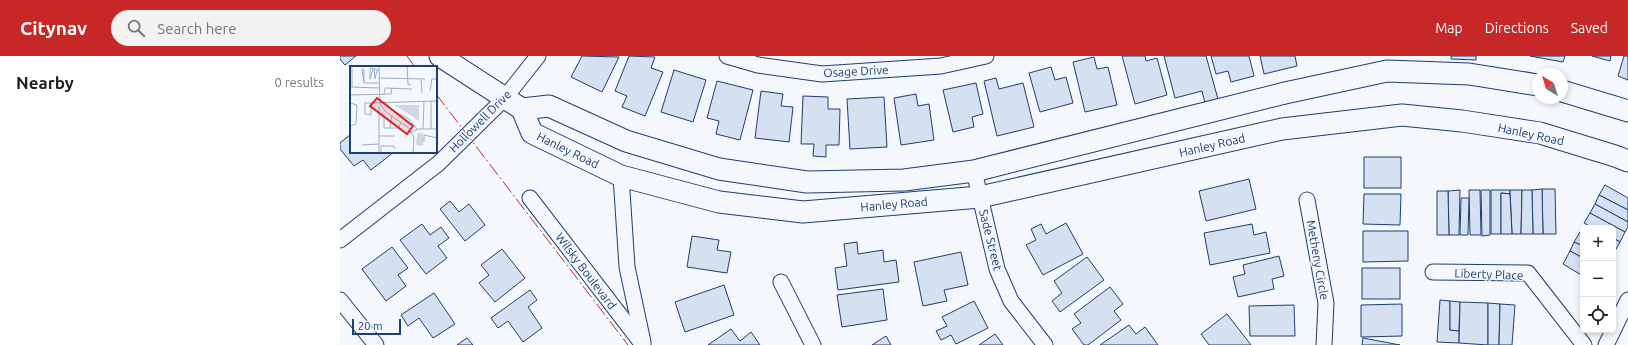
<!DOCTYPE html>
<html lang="en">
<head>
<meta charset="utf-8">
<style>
  body { margin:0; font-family:Ubuntu,sans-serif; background:#f2f2f2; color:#222 }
  .controls { position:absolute; right:12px; bottom:12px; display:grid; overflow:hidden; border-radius:6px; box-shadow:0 2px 6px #0003 }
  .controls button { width:36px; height:36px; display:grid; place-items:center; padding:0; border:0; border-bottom:1px solid #e0e0e0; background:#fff; color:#222; font:20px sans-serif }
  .compass { position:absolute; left:1192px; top:12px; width:36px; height:36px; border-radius:50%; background:#fff; box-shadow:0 2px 6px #0003; rotate:322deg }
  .scale { position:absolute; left:12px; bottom:10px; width:49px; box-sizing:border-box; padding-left:4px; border:2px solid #1d3f73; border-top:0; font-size:11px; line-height:14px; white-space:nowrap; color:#1d3f73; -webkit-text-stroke:3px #f4f7fb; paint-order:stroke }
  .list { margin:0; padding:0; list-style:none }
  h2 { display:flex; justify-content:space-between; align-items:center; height:52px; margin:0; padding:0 16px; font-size:17px }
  h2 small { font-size:13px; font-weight:400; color:#767676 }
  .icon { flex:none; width:22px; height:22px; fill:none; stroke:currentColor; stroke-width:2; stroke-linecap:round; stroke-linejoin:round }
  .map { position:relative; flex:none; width:1288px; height:289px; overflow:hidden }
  header { display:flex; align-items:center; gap:24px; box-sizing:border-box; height:56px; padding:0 20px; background:#c62828; color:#fff }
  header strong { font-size:19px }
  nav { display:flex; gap:22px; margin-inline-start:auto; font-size:14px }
  .search { width:280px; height:36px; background:#f2f2f2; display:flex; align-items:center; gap:10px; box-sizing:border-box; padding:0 14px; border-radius:22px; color:#767676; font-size:15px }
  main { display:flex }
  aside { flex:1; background:#fff }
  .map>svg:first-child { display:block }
  .building { fill:#d5e0f0; stroke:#1d3f73 }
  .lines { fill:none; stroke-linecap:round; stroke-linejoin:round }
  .minor-casing { stroke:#1d3f73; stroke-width:17 }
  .secondary-casing { stroke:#1d3f73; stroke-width:23 }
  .minor { stroke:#f4f7fb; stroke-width:15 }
  .secondary { stroke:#f4f7fb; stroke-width:21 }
  .power { stroke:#c62828; stroke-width:1; stroke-dasharray:14 3 2 3; stroke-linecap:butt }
  .labels { text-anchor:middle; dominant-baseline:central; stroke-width:3; stroke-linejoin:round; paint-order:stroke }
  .street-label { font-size:12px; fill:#1d3f73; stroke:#f4f7fb }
  .inset-road { fill:none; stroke:#9eadc5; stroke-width:1 }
  .view { fill:#d62828; fill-opacity:0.15; stroke:#d62828; stroke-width:2 }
  .inset-edge { fill:none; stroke:#1d3f73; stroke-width:2 }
</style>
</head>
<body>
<header>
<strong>Citynav</strong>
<div class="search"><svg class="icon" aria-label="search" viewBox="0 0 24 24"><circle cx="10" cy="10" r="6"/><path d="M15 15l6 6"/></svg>Search here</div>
<nav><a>Map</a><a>Directions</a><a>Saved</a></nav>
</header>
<main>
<aside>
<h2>Nearby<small>0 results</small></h2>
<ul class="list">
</ul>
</aside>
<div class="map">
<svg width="1288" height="289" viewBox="0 0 1288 289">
  <rect width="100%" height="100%" fill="#f4f7fb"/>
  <!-- building -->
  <g class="building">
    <path d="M0,0H16L5,9L0,3Z"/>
    <path d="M242,0L279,1L262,36L231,21Z"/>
    <path d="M289,0L315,1L311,12L323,16L305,60L282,51L287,40L275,35Z"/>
    <path d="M782,0H805L806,5L817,2L827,39L795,48Z"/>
    <path d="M824,0H866L878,43L865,47L862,35L835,42Z"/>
    <path d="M871,0H909L914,20L891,26L888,15L876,18Z"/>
    <path d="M920,0H955L957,10L924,18Z"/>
    <path d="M1111,0H1136V4L1111,3Z"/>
    <path d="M1190,0H1225L1223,6Z"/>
    <path d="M1252,0H1271L1270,5Z"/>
    <path d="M1284,0H1288V24L1278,20Z"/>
    <path d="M754,1L757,13L768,11L777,49L745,56L733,6Z"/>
    <path d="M711,11L715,24L726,21L733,47L700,56L689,17Z"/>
    <path d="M334,14L366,24L353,66L321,56Z"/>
    <path d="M656,22L659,33L683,27L694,71L657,80L644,25Z"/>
    <path d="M377,25L413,34L400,84L376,78L379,65L367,62Z"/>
    <path d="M636,27L643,58L632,61L634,71L613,76L603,34Z"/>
    <path d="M421,35L443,38L441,50L453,51L449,86L415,82Z"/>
    <path d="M576,38L578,50L589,48L594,84L561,89L554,42Z"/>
    <path d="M463,40L488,41V53H500L499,89H486V101L473,100L474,88H461Z"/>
    <path d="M544,41L547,91L510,93L507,43Z"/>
    <path d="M11,78V96H54L31,114L23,104L14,110L0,93V87Z"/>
    <rect x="1024" y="101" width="37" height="31"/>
    <path d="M909,123L916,153L866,165L859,135Z"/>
    <path d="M1265,129L1288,142V154L1259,139Z"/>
    <path d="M1202,133H1215L1216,178H1203Z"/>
    <path d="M1202,133L1203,178H1193L1192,134Z"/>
    <path d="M1120,134L1119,179H1109L1108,135Z"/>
    <path d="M1129,134H1140L1141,179H1130Z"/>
    <path d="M1141,134H1150V179L1142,180Z"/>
    <path d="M1151,134H1170V138L1161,137V178H1151Z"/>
    <path d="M1170,134H1182L1181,178H1172Z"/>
    <path d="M1182,134H1192L1193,178H1181Z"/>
    <path d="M1097,135H1108L1109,179H1097Z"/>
    <path d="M1161,137L1170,138L1172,178H1161Z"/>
    <path d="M1024,138H1061L1060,169L1023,168Z"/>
    <path d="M1259,139L1288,154V166L1255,148Z"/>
    <path d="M1121,142H1129L1128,179H1120Z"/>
    <path d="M110,145L119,156L129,148L145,169L125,185L100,153Z"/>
    <path d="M1255,148L1288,166V171L1285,176L1250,157Z"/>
    <path d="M1250,157L1285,176L1280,186L1273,182V172H1253L1244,167Z"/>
    <path d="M726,167L743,198L703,219L686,189L696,184L691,173L701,168L706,178Z"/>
    <path d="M82,168L90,179L101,171L109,182L98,190L107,202L86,218L60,184Z"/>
    <path d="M912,168L914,179L926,176L930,197L870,209L864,177Z"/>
    <path d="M1023,175H1068V205L1023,206Z"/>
    <path d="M1240,176L1243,178V190L1234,186Z"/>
    <path d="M352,180L379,184L377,194L391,196L387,217L347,211Z"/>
    <path d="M1273,182L1280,186L1275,195L1273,193Z"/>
    <path d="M517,186L518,198L543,194L544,206L556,204L559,226L498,234L495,212L507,210L504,188Z"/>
    <path d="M1234,186L1243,190V202L1230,195Z"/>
    <path d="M52,191L68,212L58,219L66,230L46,245L22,213Z"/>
    <path d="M162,193L185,222L155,246L139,227L149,219L141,209Z"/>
    <path d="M1230,195L1243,202V220L1223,208Z"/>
    <path d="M621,196L628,229L604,234L607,245L583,250L574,206Z"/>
    <path d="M939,200L944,220L932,223L934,233L898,241L893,221L905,218L903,209Z"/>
    <path d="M747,201L764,224L720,256L712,245L722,237L714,225Z"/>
    <rect x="1022" y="212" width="38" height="31"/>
    <path d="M384,229L394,259L345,276L335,246Z"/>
    <path d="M770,231L783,248L774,255L781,264L748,289H744L732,273L741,267L734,258Z"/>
    <path d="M543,233L547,264L502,271L497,239Z"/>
    <path d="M190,234L197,244L188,251L202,272L183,286L168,265L158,272L151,262Z"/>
    <path d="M94,237L115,268L93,282L79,262L68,270L61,259Z"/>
    <path d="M1100,244L1110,245V274L1119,275V287L1097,286Z"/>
    <path d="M634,245L648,272L616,288L611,279L601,284L596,275L607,270L602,261Z"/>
    <path d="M1110,245L1120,246L1119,275L1110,274Z"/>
    <path d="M1120,246L1148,247V289L1119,287Z"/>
    <path d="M1148,247L1160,248L1159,289H1148Z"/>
    <path d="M1062,248V280L1021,281V249Z"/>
    <path d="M1160,248L1175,249L1172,289H1159Z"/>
    <path d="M954,249L955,280H910L909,250Z"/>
    <path d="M887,258L911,289H869L861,278Z"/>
    <path d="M789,269L796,278L805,271L818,289H760Z"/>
    <path d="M391,273L400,285L411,276L420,289H368Z"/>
    <path d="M655,278L663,289H639Z"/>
    <path d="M546,280L551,289H532Z"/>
    <path d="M127,282L133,289H117Z"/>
    <path d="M1023,282L1060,289H1022Z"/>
  </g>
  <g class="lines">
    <defs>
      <g id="minor">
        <path d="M387,0L418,9L482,18L601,10L646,0"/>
        <path d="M634,115L657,213L671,245L705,289"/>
        <path d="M281,120L287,211L303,286"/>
        <path d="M190,142L303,289"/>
        <path d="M967,144L986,247L984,289"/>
        <path d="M0,184L99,107L164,43L198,0"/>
        <path d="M1093,216L1188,217L1244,289"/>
        <path d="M441,226L473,289"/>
        <path d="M0,244L36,289"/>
        <path d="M1266,289L1288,244"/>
      </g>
      <g id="secondary">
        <path d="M100,0L182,53"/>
        <path d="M1222,35L1288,55"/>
        <path d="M182,53L192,77L281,120L379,146L463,156L640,141L942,73L1062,59L1122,65L1200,77L1275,100L1288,105"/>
        <path d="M182,53L209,50L286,85L379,113L467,126L564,124L634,115L945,37L1047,15L1129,18L1198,29"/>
      </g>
    </defs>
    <!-- minor casing -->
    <use href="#minor" class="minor-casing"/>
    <!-- secondary casing -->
    <use href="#secondary" class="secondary-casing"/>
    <!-- minor -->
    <use href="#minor" class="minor"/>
    <!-- secondary -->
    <use href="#secondary" class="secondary"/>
    <!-- power -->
    <g class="power">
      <path d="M67,0L75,11"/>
      <path d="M96,38L288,289"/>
    </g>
  </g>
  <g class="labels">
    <!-- street labels -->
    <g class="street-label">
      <text transform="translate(516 15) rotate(-3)">Osage Drive</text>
      <text transform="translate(140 65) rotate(-45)">Hollowell Drive</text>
      <text transform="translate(1191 78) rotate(12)">Hanley Road</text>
      <text transform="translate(872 89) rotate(-13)">Hanley Road</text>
      <text transform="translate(228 94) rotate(26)">Hanley Road</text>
      <text transform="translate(554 148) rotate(-5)">Hanley Road</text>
      <text transform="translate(651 184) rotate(76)">Sade Street</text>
      <text transform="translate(978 204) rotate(80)">Metheny Circle</text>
      <text transform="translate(246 215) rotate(53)">Wilsky Boulevard</text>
      <text transform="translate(1149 218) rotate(2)">Liberty Place</text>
    </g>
  </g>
  <!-- overview -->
  <g transform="translate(10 10)">
    <rect width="87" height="87" fill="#f4f7fb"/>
    <path d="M44,39H69V55L59,48ZM67,67H73V80L66,79Z" fill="#cfd7e4"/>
    <path class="inset-road" d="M29,0L30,38L36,46L60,63L64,72L63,87M57,0L58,18L61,19M0,1L2,2V21M23,3L20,13V2H21L29,4M24,3L25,13L27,4M30,12L75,13M71,13L72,27M14,17L12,3L14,4V17H29M0,21L29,22M80,25L82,13H87M34,28L35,22L62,23M0,29L41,28L42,22M35,35L40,43L59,53L67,63M0,37L7,39L6,58L0,60M15,37H21V49L15,48ZM21,37L87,35M34,48V62H48L51,57M40,62L42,49M73,63L74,35M81,63V35M55,68L69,63H87M29,70H45M74,76V69L87,72M12,79L29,78M29,87V40M31,87V80H44L45,83"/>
    <path class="view" d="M27,32L63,60L57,68L20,40Z"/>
    <rect width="87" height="87" class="inset-edge"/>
  </g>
</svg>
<div class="controls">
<button>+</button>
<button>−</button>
<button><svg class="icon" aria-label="locate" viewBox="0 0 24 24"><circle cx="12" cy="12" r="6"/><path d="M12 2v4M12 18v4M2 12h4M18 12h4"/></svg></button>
</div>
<svg class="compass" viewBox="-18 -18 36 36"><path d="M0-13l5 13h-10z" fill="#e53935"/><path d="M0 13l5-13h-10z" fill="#767676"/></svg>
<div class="scale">20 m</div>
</div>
</main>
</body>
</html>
